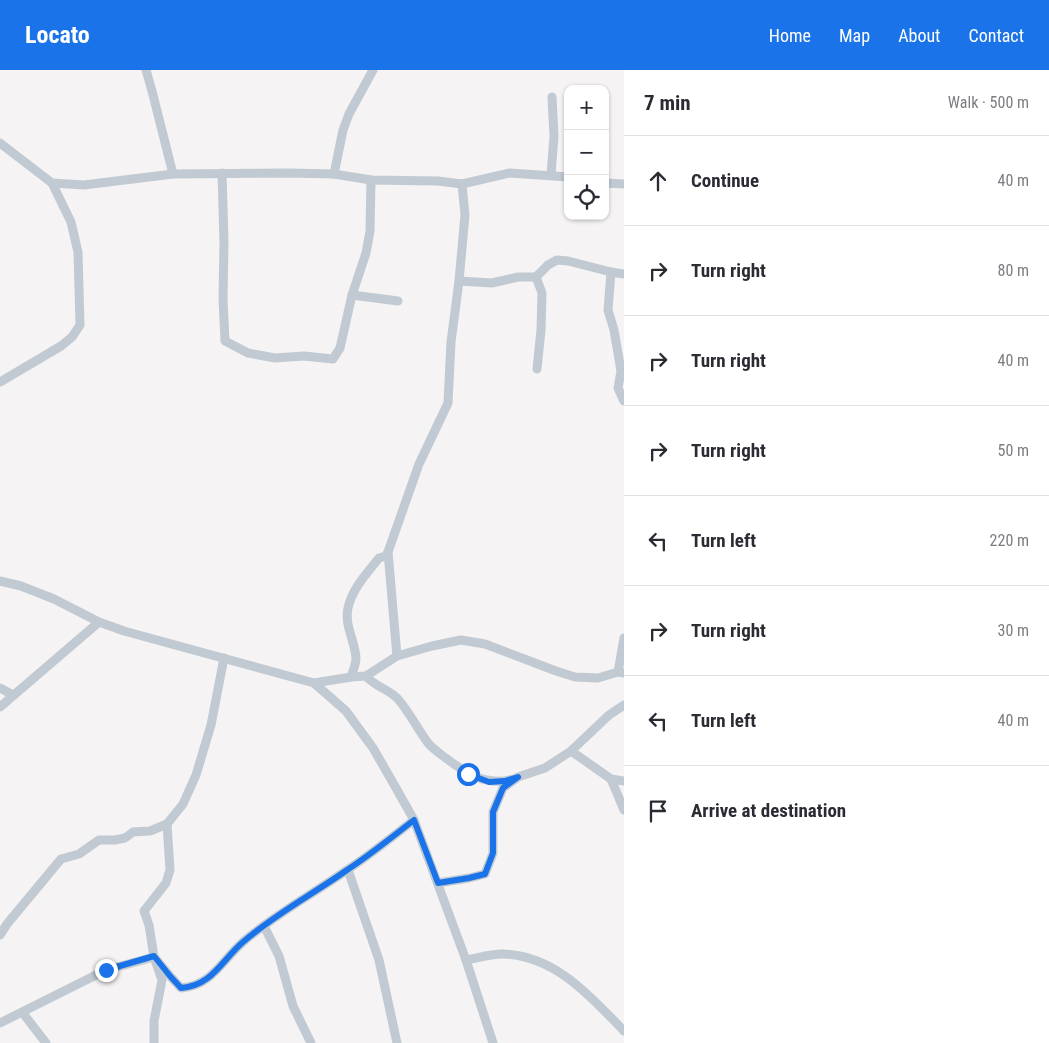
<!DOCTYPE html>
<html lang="en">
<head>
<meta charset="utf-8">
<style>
  body { margin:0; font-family:"Roboto Condensed",sans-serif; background:#f7f7f7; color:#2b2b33 }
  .controls { position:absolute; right:15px; top:15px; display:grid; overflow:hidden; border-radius:10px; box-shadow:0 1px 4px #0004 }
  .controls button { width:45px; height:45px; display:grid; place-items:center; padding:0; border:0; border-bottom:1px solid #e1e1e2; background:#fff; color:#2b2b33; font:25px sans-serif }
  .stop { position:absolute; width:15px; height:15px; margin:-11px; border:4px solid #1a73e8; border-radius:50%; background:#fff }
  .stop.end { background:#1a73e8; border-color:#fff; box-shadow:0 1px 5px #0008 }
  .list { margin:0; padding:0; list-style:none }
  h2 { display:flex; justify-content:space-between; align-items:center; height:65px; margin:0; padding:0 20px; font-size:21px }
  h2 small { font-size:16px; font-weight:400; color:#7c7c81 }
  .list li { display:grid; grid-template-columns:32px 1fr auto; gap:15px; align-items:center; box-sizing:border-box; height:90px; padding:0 20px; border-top:1px solid #e1e1e2 }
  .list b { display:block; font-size:19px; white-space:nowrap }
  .list em { font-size:16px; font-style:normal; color:#7c7c81 }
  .icon { flex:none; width:28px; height:28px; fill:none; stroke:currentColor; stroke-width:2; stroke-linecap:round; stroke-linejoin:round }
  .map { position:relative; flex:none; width:624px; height:973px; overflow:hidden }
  header { display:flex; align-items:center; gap:30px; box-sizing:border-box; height:70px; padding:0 25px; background:#1a73e8; color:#fff }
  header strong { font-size:24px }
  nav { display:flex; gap:28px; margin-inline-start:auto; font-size:18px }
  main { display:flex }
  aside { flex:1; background:#fff }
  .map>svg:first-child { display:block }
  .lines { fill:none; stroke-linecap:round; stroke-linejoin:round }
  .minor { stroke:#c1cad2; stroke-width:9 }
  .route { stroke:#1a73e8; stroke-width:6 }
</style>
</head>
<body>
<header>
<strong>Locato</strong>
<nav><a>Home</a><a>Map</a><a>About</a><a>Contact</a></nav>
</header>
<main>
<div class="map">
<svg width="624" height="973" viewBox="0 0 624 973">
  <rect width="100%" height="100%" fill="#f5f3f3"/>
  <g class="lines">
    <!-- minor -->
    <g class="minor">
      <path d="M146,0L152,21L173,104"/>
      <path d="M0,73L52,113L84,115L173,104L290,103L334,104L371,110L438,111L462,114L465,145L459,211L451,272L448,333L419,394L388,482L397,586"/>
      <path d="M222,103L224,172L223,229L225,271L248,283L275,288L304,286L333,289L340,278L352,225L366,183L370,161L371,110"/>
      <path d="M334,104L343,60L349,44L373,0"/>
      <path d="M551,105L554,66L552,27"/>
      <path d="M605,113L624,114"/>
      <path d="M462,114L510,103L568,107"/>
      <path d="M611,202L608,240L614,260L621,301L618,318L624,331"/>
      <path d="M536,207L548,195L557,190L568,191L611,202L624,204"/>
      <path d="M459,211L492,213L518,207H536L542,223L541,260L537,299"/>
      <path d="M352,225L398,231"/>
      <path d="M0,312L61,276L72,267L80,255L78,182L71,152L52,113"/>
      <path d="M0,511L21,516L54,529L99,552L124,561L314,613L351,607L366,606L397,586L432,576L461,570L485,574L556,601L575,607L598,608L618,602L624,603"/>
      <path d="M618,602L624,568"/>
      <path d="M366,606C374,616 388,619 397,628C409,641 418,660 428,673C432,678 438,682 443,686C464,702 485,717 513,709"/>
      <path d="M351,607C353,601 356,594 356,588C355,571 344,555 348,538C352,519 367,503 379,488L386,486L388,482"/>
      <path d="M314,613L346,641L373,678L392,711L414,750L466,890L493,973"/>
      <path d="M0,618L13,625"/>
      <path d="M0,637L99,552"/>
      <path d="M571,681L611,709L624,711"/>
      <path d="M611,709L624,740"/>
      <path d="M348,800L379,890L397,973"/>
      <path d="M438,813L469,808L485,804L493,783V742L503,718L518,707L545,698L571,681L609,645L624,635"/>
      <path d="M264,856L279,886L293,936L311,973"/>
      <path d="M0,865L7,854L61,789L79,784L99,770H115L125,768L133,762L150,761L167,754L183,734L196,705L211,655L224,588"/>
      <path d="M154,887L170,906L181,918C212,916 222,890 243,872C275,844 313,824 347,800C370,785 392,767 414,750"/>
      <path d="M466,890C478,888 493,883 504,884C556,886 591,927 624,961"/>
      <path d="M22,942L46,973"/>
      <path d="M0,953L106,900L154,887"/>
      <path d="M154,973V951L162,910L154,887L149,855L144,841L166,813L170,800L167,754"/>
    </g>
  </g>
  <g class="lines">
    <!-- route -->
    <path class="route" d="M106,900L154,886L170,906L181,918C212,916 222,890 243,872C275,844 313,824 347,800C370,785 392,767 414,750L438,813L469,808L485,804L493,783V742L503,718L518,707L505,711L489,712L468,704"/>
  </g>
</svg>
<div class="controls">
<button>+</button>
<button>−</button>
<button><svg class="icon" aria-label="locate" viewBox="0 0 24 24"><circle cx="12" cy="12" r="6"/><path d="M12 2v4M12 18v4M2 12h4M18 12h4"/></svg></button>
</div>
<div class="stop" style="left:468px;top:704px"></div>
<div class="stop end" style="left:106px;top:900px"></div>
</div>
<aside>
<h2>7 min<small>Walk · 500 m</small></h2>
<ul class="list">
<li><svg class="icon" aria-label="ahead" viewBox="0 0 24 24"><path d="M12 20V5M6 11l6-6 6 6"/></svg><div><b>Continue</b></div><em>40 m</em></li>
<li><svg class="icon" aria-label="right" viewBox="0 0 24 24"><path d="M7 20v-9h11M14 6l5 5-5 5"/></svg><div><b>Turn right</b></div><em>80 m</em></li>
<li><svg class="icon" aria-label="right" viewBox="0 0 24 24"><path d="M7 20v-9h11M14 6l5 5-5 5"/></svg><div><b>Turn right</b></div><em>40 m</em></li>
<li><svg class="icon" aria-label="right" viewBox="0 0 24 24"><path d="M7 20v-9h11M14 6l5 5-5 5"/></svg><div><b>Turn right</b></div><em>50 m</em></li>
<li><svg class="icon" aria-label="left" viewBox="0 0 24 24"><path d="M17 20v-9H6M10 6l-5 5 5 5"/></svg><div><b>Turn left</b></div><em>220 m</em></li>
<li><svg class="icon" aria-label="right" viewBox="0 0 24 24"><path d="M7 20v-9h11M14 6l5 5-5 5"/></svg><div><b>Turn right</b></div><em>30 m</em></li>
<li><svg class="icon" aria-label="left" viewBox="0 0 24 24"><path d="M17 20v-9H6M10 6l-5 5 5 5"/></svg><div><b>Turn left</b></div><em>40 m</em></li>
<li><svg class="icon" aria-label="arrive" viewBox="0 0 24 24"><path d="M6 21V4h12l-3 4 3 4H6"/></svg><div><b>Arrive at destination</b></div></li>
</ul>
</aside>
</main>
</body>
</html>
